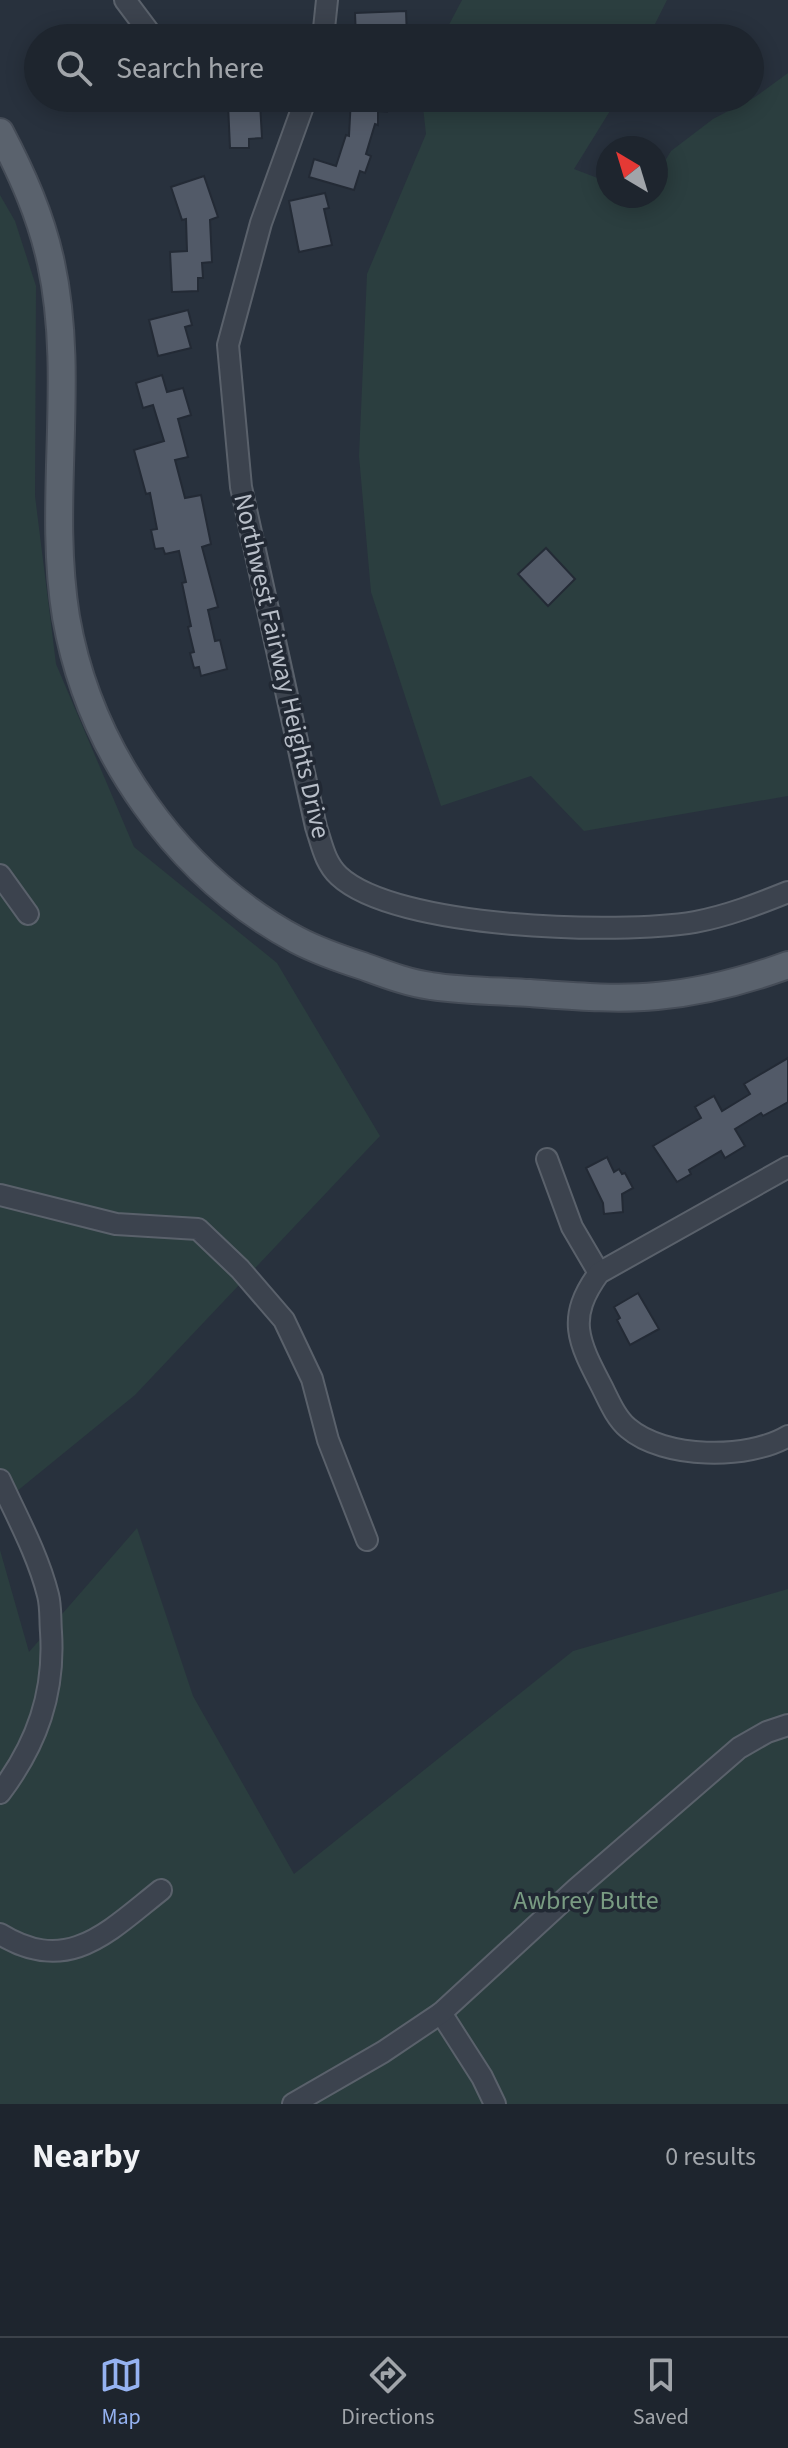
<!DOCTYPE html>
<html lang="en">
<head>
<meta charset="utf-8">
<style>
  body { margin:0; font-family:"Source Sans 3",sans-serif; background:#2b313a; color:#f1f3f6 }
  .compass { position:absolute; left:596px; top:136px; width:72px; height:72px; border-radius:50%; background:#1e252e; box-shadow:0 4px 20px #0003; rotate:322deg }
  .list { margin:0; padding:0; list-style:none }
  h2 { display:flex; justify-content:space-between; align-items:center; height:104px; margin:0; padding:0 32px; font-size:34px }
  h2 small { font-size:26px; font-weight:400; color:#a1a5aa }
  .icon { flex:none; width:44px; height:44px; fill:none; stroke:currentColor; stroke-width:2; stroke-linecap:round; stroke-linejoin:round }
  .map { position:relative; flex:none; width:788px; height:2104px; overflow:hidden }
  .search { position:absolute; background:#1e252e; box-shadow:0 4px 20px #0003; left:24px; right:24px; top:24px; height:88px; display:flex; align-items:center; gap:20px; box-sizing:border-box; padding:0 28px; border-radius:44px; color:#a1a5aa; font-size:30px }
  .sheet { height:232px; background:#1e252e }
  nav { display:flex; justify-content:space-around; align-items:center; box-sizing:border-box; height:112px; border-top:2px solid #3c424a; background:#1e252e; font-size:22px; color:#a1a5aa }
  nav a { display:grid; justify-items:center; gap:4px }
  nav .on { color:#95b2f1 }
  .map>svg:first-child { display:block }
  .green { fill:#2b3e3f }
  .building { fill:#525a68; stroke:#232a35; stroke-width:2 }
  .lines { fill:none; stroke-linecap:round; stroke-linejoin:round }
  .minor-casing { stroke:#5a616b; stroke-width:24 }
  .major-casing { stroke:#454c57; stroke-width:30 }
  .minor { stroke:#3c434e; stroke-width:20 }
  .major { stroke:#5a626d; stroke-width:26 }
  .labels { text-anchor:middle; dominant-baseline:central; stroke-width:7; stroke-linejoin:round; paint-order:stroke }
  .street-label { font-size:26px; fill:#b8bec8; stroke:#212833 }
  .park-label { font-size:26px; fill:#799b82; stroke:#212833 }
</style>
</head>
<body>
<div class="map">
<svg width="788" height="2104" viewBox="0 0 788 2104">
  <rect width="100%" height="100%" fill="#28313d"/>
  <!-- green -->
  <g class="green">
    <path d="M462,0H667L648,38H442Z"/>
    <path d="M788,73V796L584,831L531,776L441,806L371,592L359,456L367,274L426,134L422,98H618L574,169L608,182V196H656V176L671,151L713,119L755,97Z"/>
    <path d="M0,195L15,221L36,286L35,496L56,664L134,847L277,963L380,1136L135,1395L0,1505Z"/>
    <path d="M137,1528L193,1696L294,1874L573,1651L788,1589V2104H0V1550L29,1652Z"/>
  </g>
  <!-- building -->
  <g class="building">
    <path d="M406,11L407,38H356L355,13Z"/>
    <path d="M351,98H388L387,112L378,111V125L375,124L366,154L371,156L365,173L360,171L354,190L309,177L314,159L336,166L346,135L349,136Z"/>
    <path d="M260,103L262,138L249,139V148H230L228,104Z"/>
    <path d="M204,176L218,217L210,220L212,262L202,263L203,278H198V291L172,292L170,252L187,251L186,219L182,220L171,187Z"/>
    <path d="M325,193L329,208L324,209L332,245L299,252L289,201Z"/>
    <path d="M188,310L192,325L185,327L191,348L158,356L149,320Z"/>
    <path d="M162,375L167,392L183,388L191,415L178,419L188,457L175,460L185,498L201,495L211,544L202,547L218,607L208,610L215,641L220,640L227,669L201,676L199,667L194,668L190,653L194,652L188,627L191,626L182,583L186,582L179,551L165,554L163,548L155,549L151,530L157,529L150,493L146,494L134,450L164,441L153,405L143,408L136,383Z"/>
    <path d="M546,548L575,579L548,606L518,574Z"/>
    <path d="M788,1058V1102L763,1116L761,1113L735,1129L745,1146L725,1158L721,1151L689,1170L691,1174L677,1182L653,1146L701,1118L695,1107L714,1096L722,1111L750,1094L744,1084Z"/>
    <path d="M607,1157L614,1172L619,1169L622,1174L625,1173L633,1188L622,1194L623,1212L604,1214L603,1203L586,1168Z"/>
    <path d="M638,1293L659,1329L630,1345L617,1320L620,1318L614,1307Z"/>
  </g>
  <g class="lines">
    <defs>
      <g id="minor">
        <path d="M125,0L152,36"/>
        <path d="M323,38L327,0"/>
        <path d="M306,98L261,223L228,345L241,487L316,827C322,845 325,863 339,876C396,929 620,935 695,922C727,916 758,904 788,892"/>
        <path d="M0,875L28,914"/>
        <path d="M547,1159L572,1227L599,1273"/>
        <path d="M788,1167L599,1273C566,1318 578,1341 602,1387C609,1401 616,1418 628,1428C664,1459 748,1460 788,1436"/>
        <path d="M0,1195L116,1224L198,1229L240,1269L284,1320L312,1379L328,1440L367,1540"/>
        <path d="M0,1480C17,1517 38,1555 48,1595C51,1606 50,1620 51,1632C55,1693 37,1744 0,1793"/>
        <path d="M0,1934C68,1976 108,1932 161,1890"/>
        <path d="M441,2013L482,2077L495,2104"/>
        <path d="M293,2104L383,2052L441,2013L576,1889L739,1748L767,1732L788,1725"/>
      </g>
      <path id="major" d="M0,132C22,174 41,216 51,263C76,379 47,500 66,617C89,750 177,876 297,940C318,951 341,959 363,966C385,974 408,983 431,986C463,991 497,991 530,993C572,996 615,1000 657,996C701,992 747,980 788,965"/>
    </defs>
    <!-- minor casing -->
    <use href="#minor" class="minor-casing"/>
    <!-- major casing -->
    <use href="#major" class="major-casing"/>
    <!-- minor -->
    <use href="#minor" class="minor"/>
    <!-- major -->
    <use href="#major" class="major"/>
  </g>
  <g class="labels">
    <!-- street labels -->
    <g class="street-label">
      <text transform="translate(282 666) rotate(77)">Northwest Fairway Heights Drive</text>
    </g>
    <!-- park labels -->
    <g class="park-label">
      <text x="586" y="1900">Awbrey Butte</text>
    </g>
  </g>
</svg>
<svg class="compass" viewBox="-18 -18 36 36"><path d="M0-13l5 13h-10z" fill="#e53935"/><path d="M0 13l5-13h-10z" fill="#a1a5aa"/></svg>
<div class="search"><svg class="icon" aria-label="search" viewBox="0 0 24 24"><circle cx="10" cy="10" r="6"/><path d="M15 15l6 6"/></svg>Search here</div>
</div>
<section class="sheet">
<h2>Nearby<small>0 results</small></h2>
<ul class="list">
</ul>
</section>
<nav>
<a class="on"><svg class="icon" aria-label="map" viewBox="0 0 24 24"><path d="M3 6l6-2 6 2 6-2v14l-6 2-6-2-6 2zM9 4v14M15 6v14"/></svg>Map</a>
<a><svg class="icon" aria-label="directions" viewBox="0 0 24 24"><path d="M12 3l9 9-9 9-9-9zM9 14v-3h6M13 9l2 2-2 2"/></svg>Directions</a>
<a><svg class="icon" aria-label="saved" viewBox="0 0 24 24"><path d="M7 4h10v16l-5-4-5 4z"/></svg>Saved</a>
</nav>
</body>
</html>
